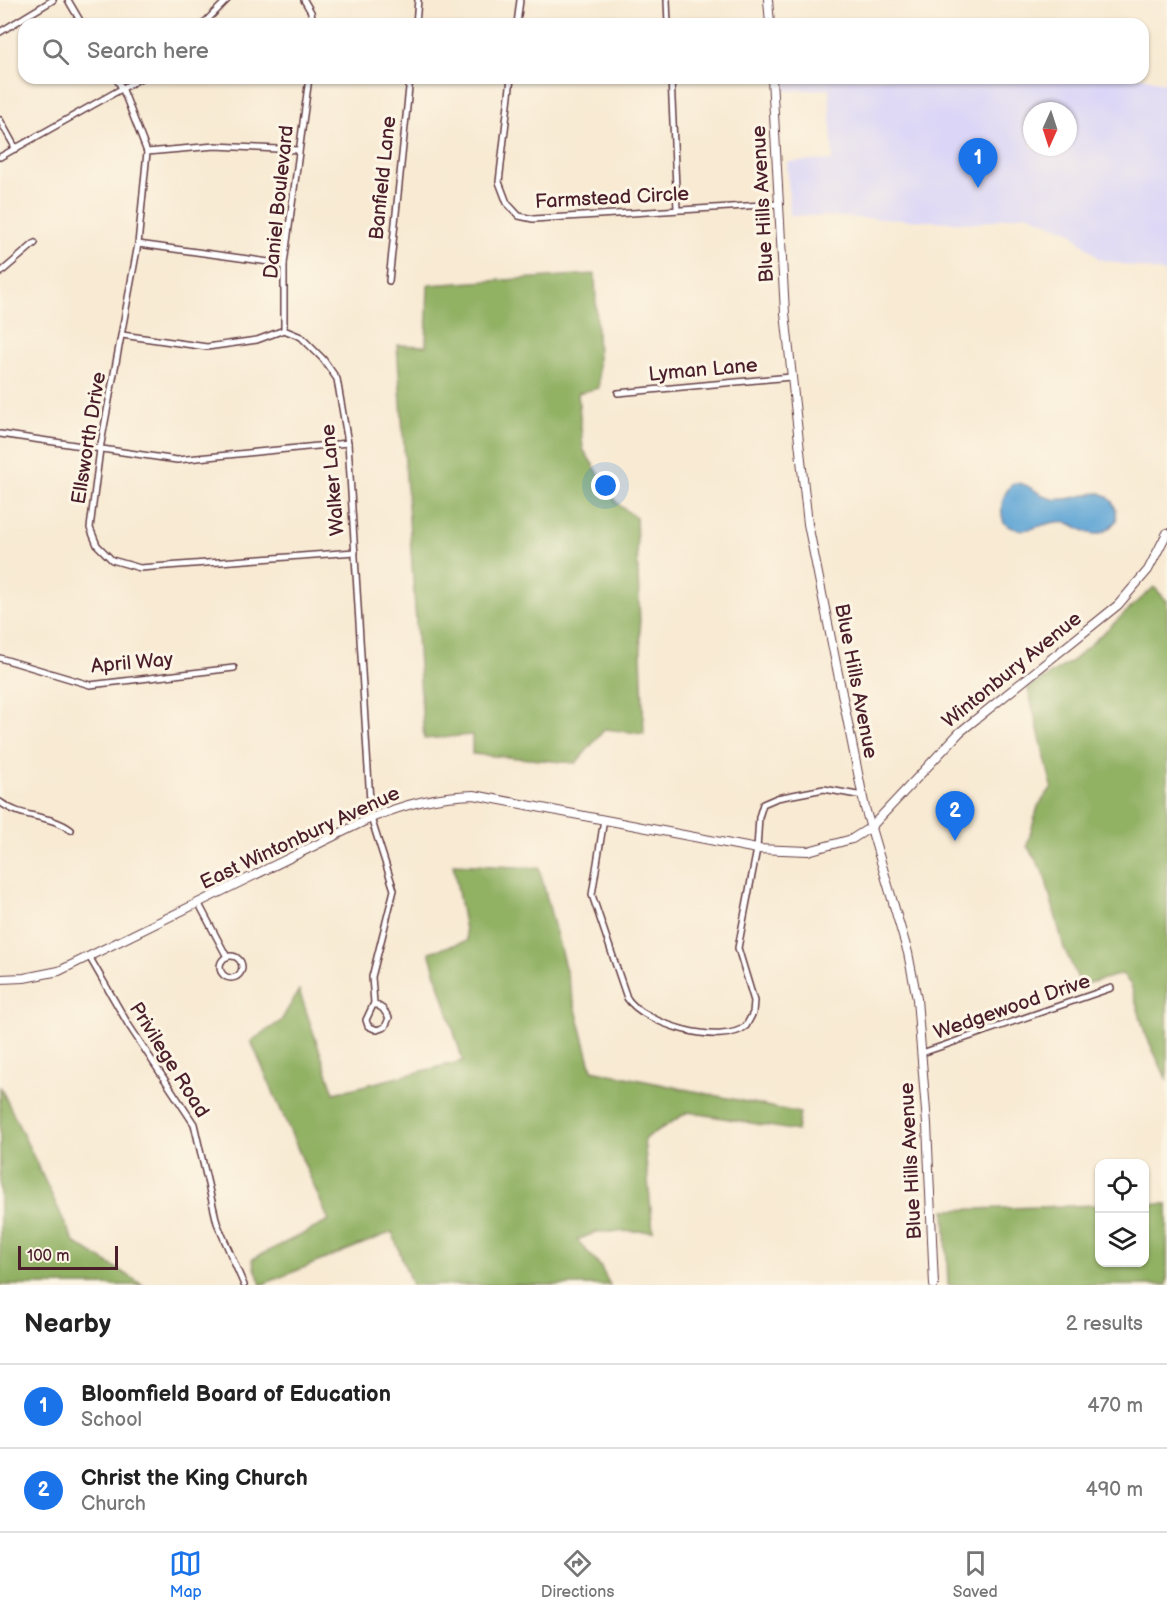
<!DOCTYPE html>
<html lang="en">
<head>
<meta charset="utf-8">
<style>
  body { margin:0; font-family:"Balsamiq Sans",sans-serif; background:#f6f6f6; color:#222 }
  .controls { position:absolute; right:18px; bottom:18px; display:grid; overflow:hidden; border-radius:12px; box-shadow:0 2px 4px #0004 }
  .controls button { width:54px; height:54px; display:grid; place-items:center; padding:0; border:0; border-bottom:2px solid #e0e0e0; background:#fff; color:#222; font:30px sans-serif }
  .compass { position:absolute; left:1023px; top:102px; width:54px; height:54px; border-radius:50%; background:#fff; box-shadow:0 2px 4px #0004; rotate:183deg }
  .scale { position:absolute; left:18px; bottom:15px; width:100px; box-sizing:border-box; padding-left:6px; border:3px solid #4a1f2b; border-top:0; font-size:16px; line-height:21px; white-space:nowrap; color:#4a1f2b; -webkit-text-stroke:4px #fcf5e5; paint-order:stroke }
  .you { position:absolute; left:606px; top:486px; width:21px; height:21px; margin:-15px; border:4px solid #fff; border-radius:50%; background:#1a73e8; box-shadow:0 0 0 9px #1a73e833 }
  .badge { display:grid; place-items:center; width:39px; height:39px; border-radius:50%; background:#1a73e8; color:#fff; font-size:20px; font-weight:700 }
  .pin { position:absolute; translate:-50% -50px; filter:drop-shadow(0 2px 3px #0008) }
  .pin::after { content:''; position:absolute; top:32px; width:21px; height:18px; background:inherit; clip-path:polygon(0 0,100% 0,50% 100%) }
  .list { margin:0; padding:0; list-style:none }
  h2 { display:flex; justify-content:space-between; align-items:center; height:78px; margin:0; padding:0 24px; font-size:26px }
  h2 small { font-size:20px; font-weight:400; color:#767676 }
  .list li { display:grid; grid-template-columns:39px 1fr auto; gap:18px; align-items:center; box-sizing:border-box; height:84px; padding:0 24px; border-top:2px solid #e0e0e0 }
  .list b { display:block; font-size:22px; white-space:nowrap }
  .list p { margin:0; font-size:20px; white-space:nowrap; color:#767676 }
  .list em { font-size:20px; font-style:normal; color:#767676 }
  .icon { flex:none; width:33px; height:33px; fill:none; stroke:currentColor; stroke-width:2; stroke-linecap:round; stroke-linejoin:round }
  .map { position:relative; flex:none; width:1167px; height:1285px; overflow:hidden }
  .search { position:absolute; background:#fff; box-shadow:0 2px 4px #0004; left:18px; right:18px; top:18px; height:66px; display:flex; align-items:center; gap:15px; box-sizing:border-box; padding:0 21px; border-radius:18px; color:#767676; font-size:22px }
  .sheet { height:246px; background:#fff }
  nav { display:flex; justify-content:space-around; align-items:center; box-sizing:border-box; height:84px; border-top:2px solid #e0e0e0; background:#fff; font-size:16px; color:#767676 }
  nav a { display:grid; justify-items:center; gap:3px }
  nav .on { color:#1a73e8 }
  .map>svg:first-child { display:block }
  .built { fill:#dbd6f7; fill-rule:evenodd }
  .forest { fill:#91b164; stroke:#6e6848; stroke-width:1.5 }
  .water { fill:#5fa5d5; stroke:#546280; stroke-width:1.5 }
  .lines { fill:none; stroke-linecap:round; stroke-linejoin:round }
  .street-casing { stroke:#643d44; stroke-width:8 }
  .secondary-casing { stroke:#643d44; stroke-width:10 }
  .street { stroke:#fff; stroke-width:5 }
  .secondary { stroke:#fff; stroke-width:8 }
  .labels { text-anchor:middle; dominant-baseline:central; stroke-width:6; stroke-linejoin:round; paint-order:stroke }
  .street-label { font-size:20px; fill:#4a1f2b; stroke:#fcf5e5 }
</style>
</head>
<body>
<div class="map">
<svg width="1167" height="1285" viewBox="0 0 1167 1285">
  <rect width="100%" height="100%" fill="#fcf5e5"/>
  <filter id="ink" filterUnits="userSpaceOnUse"><feTurbulence type="fractalNoise" baseFrequency=".0167" numOctaves="2"/><feDisplacementMap in="SourceGraphic" scale="12" xChannelSelector="R" yChannelSelector="G"/><feConvolveMatrix kernelMatrix="1 2 1 2 8 2 1 2 1" color-interpolation-filters="sRGB"/></filter>
  <filter id="wash" filterUnits="userSpaceOnUse"><feTurbulence type="fractalNoise" baseFrequency=".008" numOctaves="4" result="noise"/><feDisplacementMap in="SourceGraphic" scale="24" xChannelSelector="R" yChannelSelector="G"/><feGaussianBlur stdDeviation="1.35" result="paint"/><feColorMatrix in="noise" values="0 0 0 0 0 0 0 0 0 0 0 0 0 0 0 0 0 1.4 0 .05"/><feComposite in="paint" operator="in"/></filter>
  <g filter="url(#wash)">
    <rect width="100%" height="100%" fill="#f8ead3"/>
    <!-- built -->
    <path class="built" d="M1143,77L1167,84V273L1099,259L1070,231L1026,214L977,223L790,215L787,162L833,160L829,89L783,91L782,78ZM1032,111H1068V147H1032Z"/>
    <!-- forest -->
    <g class="forest">
      <path d="M595,274L599,388L578,393L583,449L617,503L636,518L644,734L605,729L576,763L472,754V735L424,739L397,345L426,346L428,285Z"/>
      <path d="M1154,587L1167,601V1080L1145,1033L1131,985L1122,974L1081,985L1064,948L1044,873L1027,846L1038,806L1052,787L1028,688L1072,661Z"/>
      <path d="M453,864L539,868L592,1070L800,1113L797,1131L688,1112L644,1139L653,1231L597,1232L577,1240L600,1266L610,1285H412L392,1232L261,1285L252,1259L329,1221L251,1041L281,1021L299,990L334,1093L463,1061L429,952L467,941Z"/>
      <path d="M0,1086L74,1242L143,1285H0Z"/>
      <path d="M1145,1204H1167V1285H948L945,1210L1099,1205L1100,1262H1144Z"/>
    </g>
    <!-- water -->
    <path class="water" d="M1014,483C1030,482 1038,497 1053,499C1073,501 1084,493 1100,493C1112,497 1118,508 1116,521C1111,527 1105,533 1097,534C1082,535 1073,519 1057,522C1037,524 1024,538 1004,523C999,510 1002,492 1014,483Z"/>
  </g>
  <g filter="url(#ink)">
    <g class="lines">
      <defs>
        <g id="street">
          <path d="M68,0L82,24"/>
          <path d="M304,0L311,12L313,24"/>
          <path d="M667,0L668,24"/>
          <path d="M203,24L227,0"/>
          <path d="M416,24L418,0"/>
          <path d="M517,24L520,0"/>
          <path d="M0,32L53,0"/>
          <path d="M116,78L123,90L147,152L138,244L100,449L90,528L97,545L112,560L140,568L355,552"/>
          <path d="M511,78L499,182L507,203L519,216L533,219L779,204"/>
          <path d="M671,78L677,209"/>
          <path d="M0,120L16,149"/>
          <path d="M147,152L215,146L299,150"/>
          <path d="M0,157L141,78"/>
          <path d="M138,244L284,264"/>
          <path d="M0,273L35,243"/>
          <path d="M389,281L410,78"/>
          <path d="M284,330V264L309,78"/>
          <path d="M122,335L207,347L257,340L284,330L301,337L323,359L337,379L348,443L371,818L394,890L372,977L374,1003L366,1020L368,1026L377,1030L385,1027L389,1018L383,1009L374,1003"/>
          <path d="M618,393L791,377"/>
          <path d="M0,434L177,460L348,443"/>
          <path d="M0,658L90,685L234,668"/>
          <path d="M0,802C22,819 50,814 71,830"/>
          <path d="M604,819L592,895L627,998C644,1024 721,1047 746,1026L753,1013L754,1001L738,948L757,849L759,817L763,804L777,798L824,789L863,796"/>
          <path d="M199,904L227,957"/>
          <circle cx="231" cy="967" r="11"/>
          <path d="M90,958L128,1024L194,1124L217,1223L244,1285"/>
          <path d="M922,1053L1111,988"/>
        </g>
        <g id="secondary">
          <path d="M768,0L770,24"/>
          <path d="M772,78L785,313L808,524L865,808L908,953L917,999L927,1124L934,1285"/>
          <path d="M0,979L24,978L59,971L371,818C406,804 436,796 474,795L757,849L808,851L852,839L871,827L960,732L1118,605L1148,570L1167,533"/>
        </g>
      </defs>
      <!-- street casing -->
      <use href="#street" class="street-casing"/>
      <!-- secondary casing -->
      <use href="#secondary" class="secondary-casing"/>
      <!-- street -->
      <use href="#street" class="street"/>
      <!-- secondary -->
      <use href="#secondary" class="secondary"/>
    </g>
  </g>
  <g class="labels">
    <!-- street labels -->
    <g class="street-label">
      <text transform="translate(383 178) rotate(-84)">Banfield Lane</text>
      <text transform="translate(612 198) rotate(-3)">Farmstead Circle</text>
      <text transform="translate(279 202) rotate(-84)">Daniel Boulevard</text>
      <text transform="translate(763 204) rotate(-93)">Blue Hills Avenue</text>
      <text transform="translate(703 370) rotate(-5)">Lyman Lane</text>
      <text transform="translate(89 438) rotate(-81)">Ellsworth Drive</text>
      <text transform="translate(333 480) rotate(-95)">Walker Lane</text>
      <text transform="translate(132 663) rotate(-5)">April Way</text>
      <text transform="translate(1012 670) rotate(-39)">Wintonbury Avenue</text>
      <text transform="translate(856 681) rotate(79)">Blue Hills Avenue</text>
      <text transform="translate(300 838) rotate(-25)">East Wintonbury Avenue</text>
      <text transform="translate(1012 1007) rotate(-19)">Wedgewood Drive</text>
      <text transform="translate(169 1060) rotate(58)">Privilege Road</text>
      <text transform="translate(911 1161) rotate(-93)">Blue Hills Avenue</text>
    </g>
  </g>
</svg>
<div class="controls">
<button><svg class="icon" aria-label="locate" viewBox="0 0 24 24"><circle cx="12" cy="12" r="6"/><path d="M12 2v4M12 18v4M2 12h4M18 12h4"/></svg></button>
<button><svg class="icon" aria-label="layers" viewBox="0 0 24 24"><path d="M12 4l9 5-9 5-9-5zM3 14l9 5 9-5"/></svg></button>
</div>
<svg class="compass" viewBox="-18 -18 36 36"><path d="M0-13l5 13h-10z" fill="#e53935"/><path d="M0 13l5-13h-10z" fill="#767676"/></svg>
<div class="scale">100 m</div>
<div class="you"></div>
<div class="pin badge" style="left:978px;top:188px">1</div>
<div class="pin badge" style="left:955px;top:841px">2</div>
<div class="search"><svg class="icon" aria-label="search" viewBox="0 0 24 24"><circle cx="10" cy="10" r="6"/><path d="M15 15l6 6"/></svg>Search here</div>
</div>
<section class="sheet">
<h2>Nearby<small>2 results</small></h2>
<ul class="list">
<li><span class="badge">1</span><div><b>Bloomfield Board of Education</b><p>School</p></div><em>470 m</em></li>
<li><span class="badge">2</span><div><b>Christ the King Church</b><p>Church</p></div><em>490 m</em></li>
</ul>
</section>
<nav>
<a class="on"><svg class="icon" aria-label="map" viewBox="0 0 24 24"><path d="M3 6l6-2 6 2 6-2v14l-6 2-6-2-6 2zM9 4v14M15 6v14"/></svg>Map</a>
<a><svg class="icon" aria-label="directions" viewBox="0 0 24 24"><path d="M12 3l9 9-9 9-9-9zM9 14v-3h6M13 9l2 2-2 2"/></svg>Directions</a>
<a><svg class="icon" aria-label="saved" viewBox="0 0 24 24"><path d="M7 4h10v16l-5-4-5 4z"/></svg>Saved</a>
</nav>
</body>
</html>
